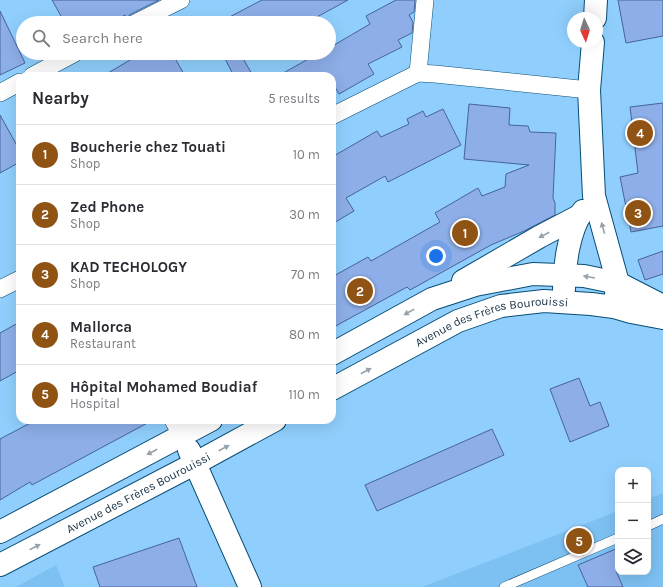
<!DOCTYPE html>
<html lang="en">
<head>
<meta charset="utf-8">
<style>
  body { margin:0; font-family:Karla,sans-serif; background:#f2f2f3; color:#2b2b33 }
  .controls { position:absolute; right:12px; bottom:12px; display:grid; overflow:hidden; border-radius:8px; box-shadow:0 4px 16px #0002 }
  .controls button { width:36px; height:36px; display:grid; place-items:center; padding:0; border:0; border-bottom:1px solid #e1e1e2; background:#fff; color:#2b2b33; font:20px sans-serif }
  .compass { position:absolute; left:567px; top:12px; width:36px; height:36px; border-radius:50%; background:#fff; box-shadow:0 4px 16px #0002; rotate:176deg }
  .you { position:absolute; left:436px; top:256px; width:14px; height:14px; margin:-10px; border:3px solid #fff; border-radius:50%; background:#1a73e8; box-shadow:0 0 0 6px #1a73e833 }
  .badge { display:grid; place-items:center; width:26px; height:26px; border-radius:50%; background:#8f5313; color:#fff; font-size:13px; font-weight:700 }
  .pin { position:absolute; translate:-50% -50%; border:2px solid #fff; box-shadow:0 1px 4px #0006 }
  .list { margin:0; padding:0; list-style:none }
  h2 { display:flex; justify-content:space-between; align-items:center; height:52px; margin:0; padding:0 16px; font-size:17px }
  h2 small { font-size:13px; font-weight:400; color:#7c7c81 }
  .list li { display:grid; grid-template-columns:26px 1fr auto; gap:12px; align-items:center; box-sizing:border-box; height:60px; padding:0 16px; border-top:1px solid #e1e1e2 }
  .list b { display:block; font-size:15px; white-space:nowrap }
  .list p { margin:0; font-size:13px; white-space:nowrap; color:#7c7c81 }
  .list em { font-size:13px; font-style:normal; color:#7c7c81 }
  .icon { flex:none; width:22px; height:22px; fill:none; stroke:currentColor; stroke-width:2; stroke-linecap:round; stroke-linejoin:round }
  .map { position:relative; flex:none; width:663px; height:587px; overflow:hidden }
  .search { position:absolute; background:#fff; box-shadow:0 4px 16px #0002; left:16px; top:16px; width:320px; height:44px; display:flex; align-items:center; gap:10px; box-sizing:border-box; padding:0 14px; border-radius:22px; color:#7c7c81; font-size:15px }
  .panel { position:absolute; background:#fff; box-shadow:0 4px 16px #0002; left:16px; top:72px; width:320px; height:352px; border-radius:12px }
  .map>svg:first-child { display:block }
  .built { fill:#7dc1f3 }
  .building { fill:#8daee8; stroke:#466499 }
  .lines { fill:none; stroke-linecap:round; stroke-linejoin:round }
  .lane-casing { stroke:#064d75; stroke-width:10 }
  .street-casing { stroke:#064d75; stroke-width:18 }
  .secondary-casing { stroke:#064d75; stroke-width:24 }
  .lane { stroke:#fff; stroke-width:9 }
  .street { stroke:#fff; stroke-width:17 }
  .secondary { stroke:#fff; stroke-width:22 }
  .oneway { fill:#97a2aa }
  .labels { text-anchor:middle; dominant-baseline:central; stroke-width:3; stroke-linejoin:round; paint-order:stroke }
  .street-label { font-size:12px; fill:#173143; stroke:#d3ebfe }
</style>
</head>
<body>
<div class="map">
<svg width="663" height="587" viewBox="0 0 663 587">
  <rect width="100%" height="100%" fill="#90cffd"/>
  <!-- built -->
  <g class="built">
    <path d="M663,493V587H422L618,511V572H648V499Z"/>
    <path d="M56,565L65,587H16Z"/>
  </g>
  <!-- building -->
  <g class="building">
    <path d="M52,0H159L131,14L126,18L125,15L110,23H65Z"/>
    <path d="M262,0H348L306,23H218Z"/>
    <path d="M396,0H415L414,12L409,15L413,22L412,33L398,40L402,47L368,64L374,74L339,94L332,82V76H278L319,53H329V48L370,24L366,16Z"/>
    <path d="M618,0H663V36L626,43Z"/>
    <path d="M0,11L25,63L0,75Z"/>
    <path d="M126,53H172L185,76H103L130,60Z"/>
    <path d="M222,53H240L253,76H234Z"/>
    <path d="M663,103V226L631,232L620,177L638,173L630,107Z"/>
    <path d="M469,104L510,108L509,125L528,126L530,132L556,133L553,198L555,203V215L524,231L491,245L410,290L407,287L332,328V277L368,257L371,261L440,222L435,213L478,188L482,196L505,187L506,174L529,165L464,159Z"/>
    <path d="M443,109L461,145L388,182L385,176L346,198L354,211L332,224V157L377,131L381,137L409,124L407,119L423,111L426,117Z"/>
    <path d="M0,115L20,151V162L0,173Z"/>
    <path d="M663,251V274L645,280L638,260Z"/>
    <path d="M20,322V370L0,381V333Z"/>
    <path d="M579,378L590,406L600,402L609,426L570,442L550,389Z"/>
    <path d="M36,420H153L32,485L30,482L0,500V439Z"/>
    <path d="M492,429L504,455L377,511L365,485Z"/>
    <path d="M179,538L197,587H100L93,567Z"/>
    <path d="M618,548V570L616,571L623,587H588L578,565Z"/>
  </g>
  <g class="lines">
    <defs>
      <g id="lane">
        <path d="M648,526L663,519"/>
        <path d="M504,587L618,538"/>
      </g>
      <g id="street">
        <path d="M135,23L181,0"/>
        <path d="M418,73L425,0"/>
        <path d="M32,76L75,53"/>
        <path d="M0,93L20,82"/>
        <path d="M332,116L418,73L435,74L589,90"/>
        <path d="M0,289L20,279"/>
        <path d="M173,420L182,436"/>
      </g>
      <g id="secondary">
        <path d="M595,18L596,0"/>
        <path d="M593,42L589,90L594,196L618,283L616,294"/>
        <path d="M463,281L539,237L579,216"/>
        <path d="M564,289C564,267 569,229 583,211"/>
        <path d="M332,354L432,299L475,285L533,274L584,276L618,283L663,306"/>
        <path id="s1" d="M332,389L458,321L501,306L544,301L591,304L614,307L631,312L663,318"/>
        <path d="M189,450L250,587"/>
        <path d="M0,532L211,420"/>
        <path id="s2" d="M0,565L196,463L275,420"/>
      </g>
    </defs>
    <!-- lane casing -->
    <use href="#lane" class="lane-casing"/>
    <!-- street casing -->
    <use href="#street" class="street-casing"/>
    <!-- secondary casing -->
    <use href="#secondary" class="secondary-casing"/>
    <!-- lane -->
    <use href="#lane" class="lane"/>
    <!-- street -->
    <use href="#street" class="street"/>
    <!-- secondary -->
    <use href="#secondary" class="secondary"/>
  </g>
  <!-- one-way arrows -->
  <defs><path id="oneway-solid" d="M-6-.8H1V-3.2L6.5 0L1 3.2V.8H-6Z"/></defs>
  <g class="oneway">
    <use href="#oneway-solid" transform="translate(603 228) rotate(-105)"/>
    <use href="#oneway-solid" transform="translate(544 235) rotate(153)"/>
    <use href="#oneway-solid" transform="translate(589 277) rotate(-170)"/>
    <use href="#oneway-solid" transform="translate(409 312) rotate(151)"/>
    <use href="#oneway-solid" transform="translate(366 371) rotate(-28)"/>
    <use href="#oneway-solid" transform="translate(224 448) rotate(-28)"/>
    <use href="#oneway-solid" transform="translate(152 452) rotate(152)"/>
    <use href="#oneway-solid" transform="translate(35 547) rotate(-27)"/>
  </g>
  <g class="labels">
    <!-- street labels -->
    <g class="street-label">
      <text stroke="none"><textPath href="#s1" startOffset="176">Avenue des Frères Bourouissi</textPath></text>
      <text stroke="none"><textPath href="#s2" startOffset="156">Avenue des Frères Bourouissi</textPath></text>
    </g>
  </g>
</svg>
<div class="controls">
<button>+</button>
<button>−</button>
<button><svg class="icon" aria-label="layers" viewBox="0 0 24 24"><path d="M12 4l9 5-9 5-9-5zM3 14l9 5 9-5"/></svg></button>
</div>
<svg class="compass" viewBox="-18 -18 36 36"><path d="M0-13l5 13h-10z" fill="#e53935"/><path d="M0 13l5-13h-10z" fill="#7c7c81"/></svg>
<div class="you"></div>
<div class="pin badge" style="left:465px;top:233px">1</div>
<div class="pin badge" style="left:360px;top:291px">2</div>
<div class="pin badge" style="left:638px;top:213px">3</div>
<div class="pin badge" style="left:640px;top:133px">4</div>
<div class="pin badge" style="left:579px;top:541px">5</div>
<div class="search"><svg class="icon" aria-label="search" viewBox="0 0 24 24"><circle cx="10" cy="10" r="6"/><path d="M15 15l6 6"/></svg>Search here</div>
<section class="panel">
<h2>Nearby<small>5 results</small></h2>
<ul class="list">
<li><span class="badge">1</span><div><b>Boucherie chez Touati</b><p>Shop</p></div><em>10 m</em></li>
<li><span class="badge">2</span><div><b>Zed Phone</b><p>Shop</p></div><em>30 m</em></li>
<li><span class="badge">3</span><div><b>KAD TECHOLOGY</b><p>Shop</p></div><em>70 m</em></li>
<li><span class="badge">4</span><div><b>Mallorca</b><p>Restaurant</p></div><em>80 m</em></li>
<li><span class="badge">5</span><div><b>Hôpital Mohamed Boudiaf</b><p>Hospital</p></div><em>110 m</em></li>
</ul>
</section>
</div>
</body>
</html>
